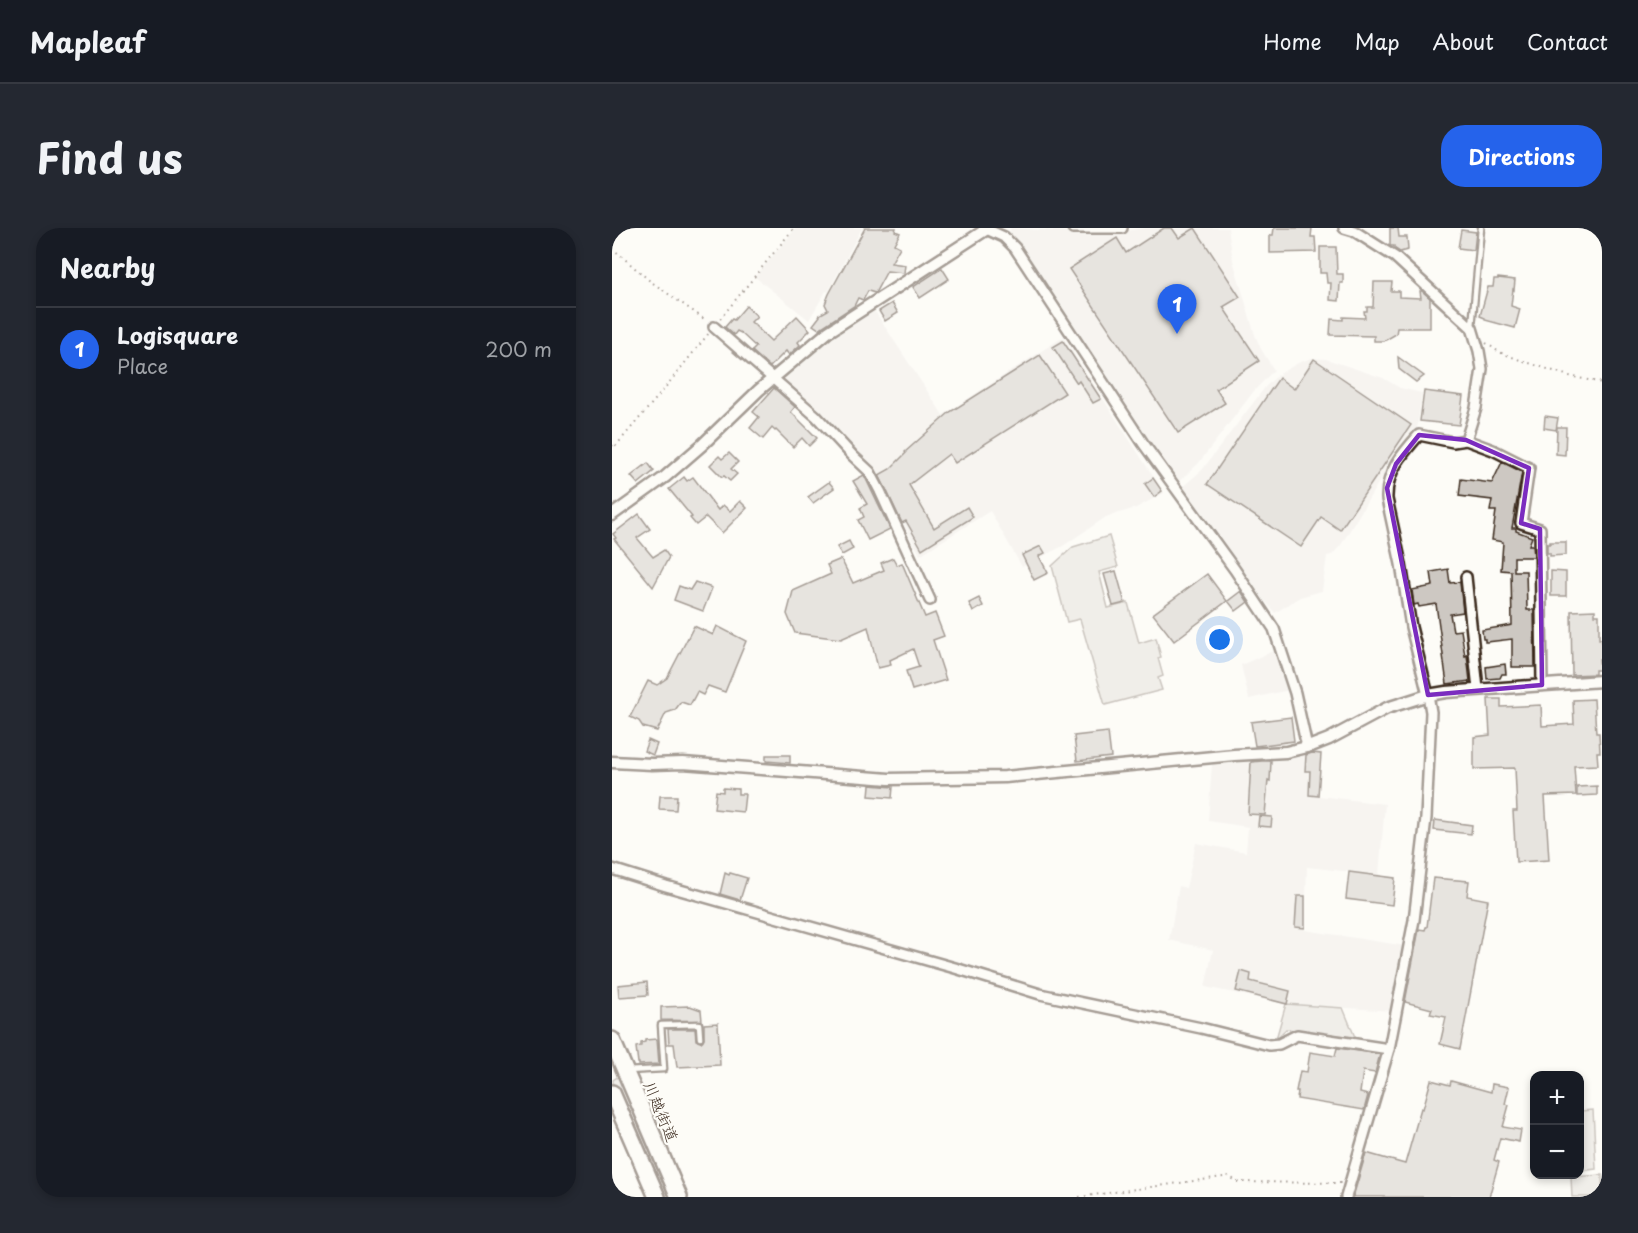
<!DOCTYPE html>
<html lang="en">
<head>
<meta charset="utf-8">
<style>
  body { margin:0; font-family:"Playpen Sans","Klee One",sans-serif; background:#242831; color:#f1f3f6 }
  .controls { position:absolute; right:18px; bottom:18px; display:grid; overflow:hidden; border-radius:12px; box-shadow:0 3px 9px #0003 }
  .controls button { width:54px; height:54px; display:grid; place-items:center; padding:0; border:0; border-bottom:2px solid #363941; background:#171b24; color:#f1f3f6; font:30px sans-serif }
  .you { position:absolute; left:608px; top:412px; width:21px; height:21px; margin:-15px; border:4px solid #fff; border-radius:50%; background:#1a73e8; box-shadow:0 0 0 9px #1a73e833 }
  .badge { display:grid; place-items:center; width:39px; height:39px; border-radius:50%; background:#2563eb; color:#fff; font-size:20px; font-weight:700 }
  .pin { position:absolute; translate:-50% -50px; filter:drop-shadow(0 2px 3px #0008) }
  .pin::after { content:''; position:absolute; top:32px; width:21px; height:18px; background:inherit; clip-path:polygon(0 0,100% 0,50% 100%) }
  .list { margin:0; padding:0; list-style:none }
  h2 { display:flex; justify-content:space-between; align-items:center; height:78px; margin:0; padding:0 24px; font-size:26px }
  h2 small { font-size:20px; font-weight:400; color:#9ea1a6 }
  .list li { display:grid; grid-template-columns:39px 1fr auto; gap:18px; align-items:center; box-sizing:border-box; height:84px; padding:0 24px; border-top:2px solid #363941 }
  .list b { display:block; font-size:22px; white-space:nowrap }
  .list p { margin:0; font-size:20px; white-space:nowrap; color:#9ea1a6 }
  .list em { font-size:20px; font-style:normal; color:#9ea1a6 }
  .map { position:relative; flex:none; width:990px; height:969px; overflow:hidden; border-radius:24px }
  header { display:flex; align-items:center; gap:36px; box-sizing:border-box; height:84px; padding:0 30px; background:#171b24; border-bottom:2px solid #363941 }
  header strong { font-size:28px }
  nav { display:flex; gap:33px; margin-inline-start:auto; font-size:21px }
  .intro { display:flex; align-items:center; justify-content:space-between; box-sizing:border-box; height:144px; padding:0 36px }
  h1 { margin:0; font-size:42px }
  .button { padding:15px 27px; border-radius:24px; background:#2563eb; color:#fff; font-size:21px; font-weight:700 }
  main { display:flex; gap:36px; padding:0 36px }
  aside { flex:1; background:#171b24; border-radius:24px; box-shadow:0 3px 9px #0003 }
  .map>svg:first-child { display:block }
  .built { fill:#efece7 }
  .green { fill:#e1ded7; stroke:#8e847a; stroke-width:1.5 }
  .building { fill:#cdc8c2; stroke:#3b2a1e; stroke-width:1.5 }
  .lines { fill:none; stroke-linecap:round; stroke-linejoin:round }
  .service-casing { stroke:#3b2a1e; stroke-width:9 }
  .minor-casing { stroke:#3b2a1e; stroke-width:14 }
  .tertiary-casing { stroke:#3b2a1e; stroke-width:15 }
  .trunk-casing { stroke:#3b2a1e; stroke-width:20 }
  .path { stroke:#3b2a1e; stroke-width:2; stroke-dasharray:1.5 4.5; stroke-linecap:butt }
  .service { stroke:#fdfcf7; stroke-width:4.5 }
  .minor { stroke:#fdfcf7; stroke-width:9 }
  .tertiary { stroke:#fdfcf7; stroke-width:10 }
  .trunk { stroke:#fdfcf7; stroke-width:15 }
  .marked { fill:none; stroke:#7b2cbf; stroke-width:4.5; stroke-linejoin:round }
  .labels { text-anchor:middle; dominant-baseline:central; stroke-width:4.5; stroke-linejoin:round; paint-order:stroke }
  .street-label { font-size:16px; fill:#3b2a1e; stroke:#fdfcf7 }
</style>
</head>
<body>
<header>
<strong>Mapleaf</strong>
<nav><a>Home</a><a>Map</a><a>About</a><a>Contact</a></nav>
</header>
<div class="intro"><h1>Find us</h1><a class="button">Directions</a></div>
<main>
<aside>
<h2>Nearby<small></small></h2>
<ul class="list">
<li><span class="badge">1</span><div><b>Logisquare</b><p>Place</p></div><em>200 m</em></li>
</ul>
</aside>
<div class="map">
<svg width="990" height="969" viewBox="0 0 990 969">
  <rect width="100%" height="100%" fill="#fdfcf7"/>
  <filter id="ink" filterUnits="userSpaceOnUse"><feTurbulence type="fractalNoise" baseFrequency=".0167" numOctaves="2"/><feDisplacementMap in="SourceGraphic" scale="12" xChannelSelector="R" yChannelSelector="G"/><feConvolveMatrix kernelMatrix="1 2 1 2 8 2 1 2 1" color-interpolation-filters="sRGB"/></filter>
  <g filter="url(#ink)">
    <!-- built -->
    <g class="built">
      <path d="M184,0H250L216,64L214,63L197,92L143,49Z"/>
      <path d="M399,0L477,5H500L533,0H616L621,32L643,107L649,121L662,142L642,163L586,236L564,256L397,4Z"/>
      <path d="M262,82L331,187L451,109L552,265L524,280L494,289L451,318L410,339L378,283L308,327L264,243L209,185L173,154V148L217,113Z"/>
      <path d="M700,130L714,131L771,150L788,160L810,165L805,202L785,224L729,317L720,327L715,328L710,363L688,369L663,385L637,354L568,261L590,242L654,158L667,146L686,135Z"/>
      <path d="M663,422L677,462L637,471L629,437Z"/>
      <path d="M710,519L707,568L773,576L767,647L695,639L693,702L794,718L781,783L674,776L593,759L601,722L557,712L567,658L574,660L584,615L634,624L636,599L596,593L600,535L659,530Z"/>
    </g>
    <!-- green -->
    <g class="green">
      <path d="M497,308L506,339L487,344L496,380L516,375L527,415L544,410L549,429L546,430L551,448L546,450L550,462L493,477L468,391L455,394L440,338L461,319Z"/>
      <path d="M674,776L731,780L743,809L674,801L664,811Z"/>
      <path d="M7,848L11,850L62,969H50L1,860V852Z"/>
      <path d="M981,882L984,941L968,943V883Z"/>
      <path d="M990,947V969H960L959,949Z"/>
    </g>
    <!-- building -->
    <g class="building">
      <path d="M253,0H284L283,3L288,5L282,16L288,19L279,35L293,37L292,45L275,43L263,65L256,63L251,72L246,70L242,78L207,101L201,97L208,88L207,87L216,82L213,76L217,66Z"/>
      <path d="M552,0H560L567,10L583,0L628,69L611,79L647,133L604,161L613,175L566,205L457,41L505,10L514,25Z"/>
      <path d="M662,0H700L699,9H703L704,24L658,25V7H661Z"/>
      <path d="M778,0H786L787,9H795L796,22L788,24L782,20V18H778Z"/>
      <path d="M849,2L864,4L862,22L846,20Z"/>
      <path d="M708,19H724L725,46H731V55H728L727,73L718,72L719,55H715L714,45H708Z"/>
      <path d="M330,40L337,51L308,70L301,59Z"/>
      <path d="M886,50L903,52L902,62L901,61L899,78L908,81L903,100L873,92V90L868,88L876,59H881L882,51H886Z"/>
      <path d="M762,54H780L779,63H787V69L809,70L808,63H810L818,70V100H785L784,106L772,113H762V108L718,107L719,91L731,92V89L753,90L752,83H755V79H761Z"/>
      <path d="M280,75L286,85L273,93L267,83Z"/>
      <path d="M134,78L145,88L139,94L159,113L185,88L198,102L186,114L188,117L177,127L174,123L158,139L140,123L144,119L129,105L125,103L122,107L113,99L120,91L122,92Z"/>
      <path d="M451,113L489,171L481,175L467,153L465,155L441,119Z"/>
      <path d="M428,127L453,165L343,235L337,226L297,257L322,300L355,279L361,289L310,321L294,293L290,295L267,247L278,241L294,225L293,224L338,184Z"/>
      <path d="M786,129L812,148L804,154L787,141Z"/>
      <path d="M702,131L799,197L728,302L709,289L689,319L595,256L667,150L682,161Z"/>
      <path d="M162,160L183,179L179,184L205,210L197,218L190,210L181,219L164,202L163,203L160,200L151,211L138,200L147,189L141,184Z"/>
      <path d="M812,163L851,168L847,197L808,193Z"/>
      <path d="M933,188L946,190L944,202L932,200Z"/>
      <path d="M945,199H954L953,227L944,226Z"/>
      <path d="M117,225L126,234L119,241L125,246L118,253L112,248L110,249L98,237L107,228L110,231Z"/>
      <path d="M890,234L910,244L900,300H904V303L920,309L917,317H921L922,329H902V343H914L915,382H922L923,439H900V411L875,414H873V411H871L870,402L900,397L899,343L889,342L891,314L880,312L884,283H878L880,272L847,268L849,251L880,255Z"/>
      <path d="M36,235L42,243L26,256L19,248Z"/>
      <path d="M252,247L278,301L256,312L246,292L252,289L248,280L255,276L241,253Z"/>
      <path d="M72,249L75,253L81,249L106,282L111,277L118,283L128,273L135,280L110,305L94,289L84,297L78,290L80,289L57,261Z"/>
      <path d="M541,250L550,263L542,269L533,256Z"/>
      <path d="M217,254L222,260L201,275L196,269Z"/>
      <path d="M27,286L38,301L25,310L41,329L52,322L57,329L41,359L2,311L4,310L1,306Z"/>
      <path d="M237,313L241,321L230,327L225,319Z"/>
      <path d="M938,314H954V327L938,328V325H935V316H938Z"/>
      <path d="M429,318L433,325L427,328L436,345L422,352L410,327Z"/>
      <path d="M281,330L285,337L290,335L313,389L323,385L332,408L321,412L334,452L300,462L294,443L307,439L301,421L278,432L279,437L266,440L256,399L229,411L183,405L175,386L181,363L219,346L215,337L229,331L241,355L272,342L269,335Z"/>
      <path d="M836,341L838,355L848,354L851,384L838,386L841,403L849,402L853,428L855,427L858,453L835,456L824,376L807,379L806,376L802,377L800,362L821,358L819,344Z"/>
      <path d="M504,343L513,375L501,378L492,346Z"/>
      <path d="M939,343L954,344V368H939Z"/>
      <path d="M595,346L615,373L562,413L541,386Z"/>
      <path d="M83,354L100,360L91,383L62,372L67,358L78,362Z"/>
      <path d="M629,363L636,374L624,383L616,373Z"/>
      <path d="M367,370L371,378L361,384L357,375Z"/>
      <path d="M983,382V387H987V411H990V431H987L988,442H983V446L960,447L959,383Z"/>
      <path d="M82,398L101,407L105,398L134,413L113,464L96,458L91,467L85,464L78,477L69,474L63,482L54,485L45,503L31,499L27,493L18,489L36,453L45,457L55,450Z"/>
      <path d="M893,436L894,446H890L888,450L875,451L874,439Z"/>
      <path d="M876,471H889V479L929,477L930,498L962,496L961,472L982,471L984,505H987L988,524H985L986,537L962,538L964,567L933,568L937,632L904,634L901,583H905L903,540L862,541V509L878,507Z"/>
      <path d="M679,489L682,513L643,518L639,494Z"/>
      <path d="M496,504L499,529L465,533L462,508Z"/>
      <path d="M36,512L45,516L41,527L32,523Z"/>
      <path d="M700,525L709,526L706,568L697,567L698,543H693L694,527Z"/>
      <path d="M154,527H178V535L154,533Z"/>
      <path d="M650,533H659L658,553L656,552L653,587L636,586L639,534Z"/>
      <path d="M258,557L281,559L280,570L257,568Z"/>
      <path d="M985,558V567L965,568V559Z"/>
      <path d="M111,560L126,561V566H133L131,584L102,581L104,563L111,564Z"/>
      <path d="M48,568H65L64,582L47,581Z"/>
      <path d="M647,588L660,589L659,599L646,598Z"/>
      <path d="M823,592L860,597L859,606L822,602Z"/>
      <path d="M737,644L783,650L780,677L734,671Z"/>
      <path d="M113,645L117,647L118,645L135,650L128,672L108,666Z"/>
      <path d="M821,650L857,653L855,668L876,672L848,821L828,816L834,789L818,786L820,781L793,774L807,701L813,702L814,699H815Z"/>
      <path d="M685,668H693V700L683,699Z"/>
      <path d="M629,743L639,746L638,753L678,763L675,776L624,763Z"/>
      <path d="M35,754L36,767L7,769L6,757Z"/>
      <path d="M78,778L89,782L90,793L49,792V779Z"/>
      <path d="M106,795L108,837L65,839L62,816H57L56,801H83L84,812L89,814L92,810V796Z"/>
      <path d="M45,811L47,836L27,837V835H26L24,819L29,818V815L33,814V812Z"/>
      <path d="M725,820L768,826L763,845L751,843L748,865L756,867L752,882L685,871L686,863H684L688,843L695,844L698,824L723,828Z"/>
      <path d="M819,852L838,857L839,853L879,864L880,856L897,859L893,876L897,877L891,899L909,902L907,914L888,910L882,932L887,934L877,969H741L754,925L793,936L809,880L811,881Z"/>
    </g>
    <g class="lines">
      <defs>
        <g id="service">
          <path d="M860,99L869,0"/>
          <path d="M15,843L52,841L49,797L87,796L88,810"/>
        </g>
        <g id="minor">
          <path d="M372,0L392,9L403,20L531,215L623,342L662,401L683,465L695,519"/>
          <path d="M461,0H510"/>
          <path d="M732,0L742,3L783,29L860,100L867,123L870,141L864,180L854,212"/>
          <path d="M102,99L204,188L241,228L258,244L268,263L318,372"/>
          <path d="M854,349L866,461"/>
          <path d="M0,641L54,658L343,740L428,766L589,800L657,817L667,816L685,807L777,821"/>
          <path d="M734,969L777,821L802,692L814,590L819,484L816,467L799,399L789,336L775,271C774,244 790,226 807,207L841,214L854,212L881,222L917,240L909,295L928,301L930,457"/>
        </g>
        <g id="tertiary">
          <path d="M0,287L53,249L90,217L147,162L216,104L375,1"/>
          <path d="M0,534L40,536L71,535L277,551L393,549L622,527L674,524L699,518L717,511L775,480L816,467L834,464L990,453"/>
        </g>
        <g id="trunk">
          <path d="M0,812L67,969"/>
          <path d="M0,865L45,969"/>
        </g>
      </defs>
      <!-- service casing -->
      <use href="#service" class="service-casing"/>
      <!-- minor casing -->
      <use href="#minor" class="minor-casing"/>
      <!-- tertiary casing -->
      <use href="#tertiary" class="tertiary-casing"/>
      <!-- trunk casing -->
      <use href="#trunk" class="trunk-casing"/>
      <!-- path -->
      <g class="path">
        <path d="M0,20L38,53L95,93"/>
        <path d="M108,91L182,0"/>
        <path d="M874,115L887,124L908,132L957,148L990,155"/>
        <path d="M0,217L2,220L48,166L97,105"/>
        <path d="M467,969L618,948L624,954L729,955"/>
      </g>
      <!-- service -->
      <use href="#service" class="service"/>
      <!-- minor -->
      <use href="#minor" class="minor"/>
      <!-- tertiary -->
      <use href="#tertiary" class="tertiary"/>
      <!-- trunk -->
      <use href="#trunk" class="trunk"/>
    </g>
  </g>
  <!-- marked area -->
  <path d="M0 0H990V969H0ZM807,207L854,212L917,240L909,295L928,301L930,457L816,467L775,260L784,236Z" fill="#fdfcf7" fill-opacity=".55" fill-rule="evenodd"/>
  <path class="marked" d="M807,207L854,212L917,240L909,295L928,301L930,457L816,467L775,260L784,236Z"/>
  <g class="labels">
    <!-- street labels -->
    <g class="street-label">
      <text transform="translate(50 883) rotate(67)">川越街道</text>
    </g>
  </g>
</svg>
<div class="controls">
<button>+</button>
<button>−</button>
</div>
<div class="you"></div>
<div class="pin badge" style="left:565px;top:106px">1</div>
</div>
</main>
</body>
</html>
